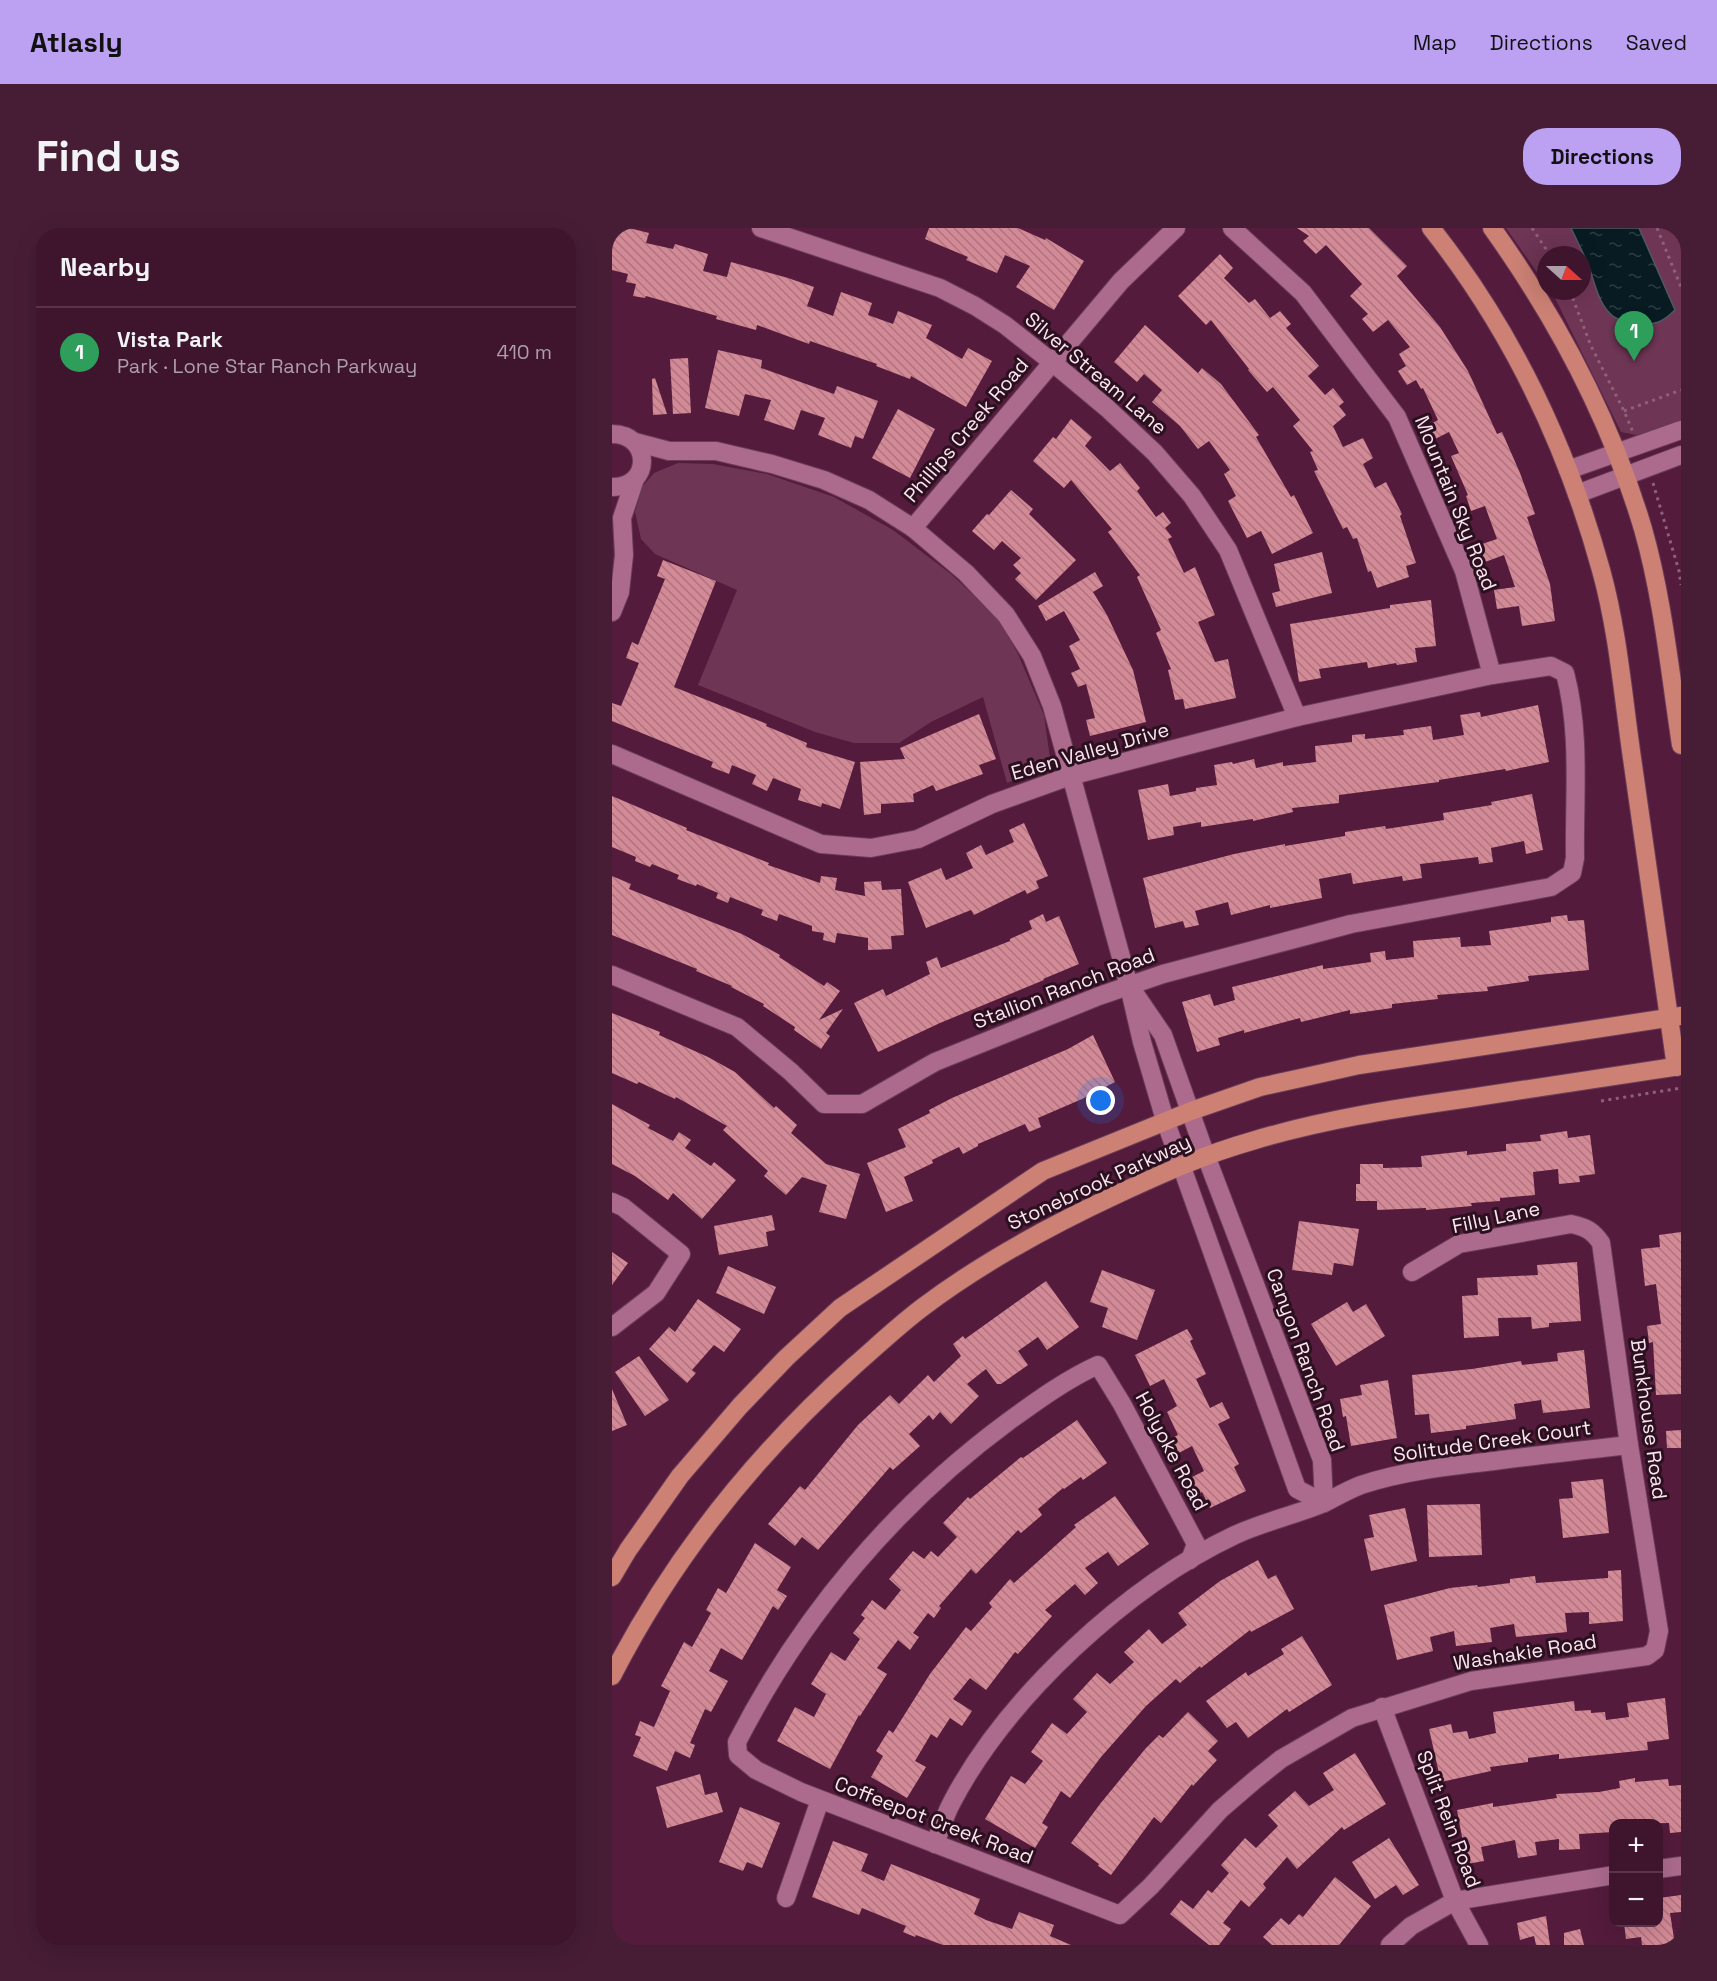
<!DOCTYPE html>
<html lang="en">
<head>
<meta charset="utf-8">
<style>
  body { margin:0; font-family:"Space Grotesk",sans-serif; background:#461d35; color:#f1f3f6 }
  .controls { position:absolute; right:18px; bottom:18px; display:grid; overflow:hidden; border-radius:12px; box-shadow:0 6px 24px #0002 }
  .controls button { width:54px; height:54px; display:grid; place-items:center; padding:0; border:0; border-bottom:2px solid #583349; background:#3f142d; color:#f1f3f6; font:30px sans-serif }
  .compass { position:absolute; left:925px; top:18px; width:54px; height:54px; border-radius:50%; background:#3f142d; box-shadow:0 6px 24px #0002; rotate:111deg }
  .you { position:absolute; left:489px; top:873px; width:21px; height:21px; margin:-15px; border:4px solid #fff; border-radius:50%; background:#1a73e8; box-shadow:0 0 0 9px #1a73e833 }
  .badge { display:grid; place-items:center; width:39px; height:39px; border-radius:50%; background:#bca0f2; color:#fff; font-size:20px; font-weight:700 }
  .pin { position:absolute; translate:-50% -50px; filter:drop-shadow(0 2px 3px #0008) }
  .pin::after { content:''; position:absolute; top:32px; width:21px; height:18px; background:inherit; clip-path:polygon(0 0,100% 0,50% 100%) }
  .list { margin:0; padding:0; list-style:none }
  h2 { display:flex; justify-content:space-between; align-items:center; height:78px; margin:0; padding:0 24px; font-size:26px }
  h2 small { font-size:20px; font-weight:400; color:#ad9eaa }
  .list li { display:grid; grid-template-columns:39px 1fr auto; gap:18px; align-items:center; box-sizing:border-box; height:90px; padding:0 24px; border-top:2px solid #583349 }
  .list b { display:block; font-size:22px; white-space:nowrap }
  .list p { margin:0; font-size:20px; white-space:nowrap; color:#ad9eaa }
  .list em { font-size:20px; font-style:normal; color:#ad9eaa }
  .map { position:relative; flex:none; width:1069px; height:1717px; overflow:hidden; border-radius:24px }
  header { display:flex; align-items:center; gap:36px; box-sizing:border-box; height:84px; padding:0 30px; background:#bca0f2; color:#111 }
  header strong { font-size:28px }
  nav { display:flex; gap:33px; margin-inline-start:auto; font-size:21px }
  .intro { display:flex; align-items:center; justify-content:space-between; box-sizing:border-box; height:144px; padding:0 36px }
  h1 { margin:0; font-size:42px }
  .button { padding:15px 27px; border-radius:24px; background:#bca0f2; color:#111; font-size:21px; font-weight:700 }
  main { display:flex; gap:36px; padding:0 36px }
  aside { flex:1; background:#3f142d; border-radius:24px; box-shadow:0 6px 24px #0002 }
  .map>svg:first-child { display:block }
  .green { fill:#6e3554 }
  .water { fill:url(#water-ripples); stroke:#515860; stroke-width:1.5 }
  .building { fill:url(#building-back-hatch) }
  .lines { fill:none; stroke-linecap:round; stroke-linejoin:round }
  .minor-casing { stroke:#6a3c58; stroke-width:20 }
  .major-casing { stroke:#6a3c58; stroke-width:20 }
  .path { stroke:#8e617a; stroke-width:3; stroke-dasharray:3 4.5; stroke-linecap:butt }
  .minor { stroke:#ac6b8d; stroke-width:18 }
  .major { stroke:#cc8174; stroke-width:18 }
  .labels { text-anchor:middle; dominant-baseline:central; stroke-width:6; stroke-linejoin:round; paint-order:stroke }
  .street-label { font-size:20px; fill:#fce5f0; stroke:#2b111f }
</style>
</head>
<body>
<header>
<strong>Atlasly</strong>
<nav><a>Map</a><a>Directions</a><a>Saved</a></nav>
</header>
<div class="intro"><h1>Find us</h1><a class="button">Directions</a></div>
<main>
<aside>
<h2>Nearby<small></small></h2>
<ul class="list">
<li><span class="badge" style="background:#2e9e5b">1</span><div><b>Vista Park</b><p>Park · Lone Star Ranch Parkway</p></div><em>410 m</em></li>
</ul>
</aside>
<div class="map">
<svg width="1069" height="1717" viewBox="0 0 1069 1717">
  <defs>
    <pattern id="water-ripples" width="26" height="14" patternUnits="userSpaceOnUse" patternTransform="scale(1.5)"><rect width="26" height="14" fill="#081b23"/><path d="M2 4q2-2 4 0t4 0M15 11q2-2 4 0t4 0" fill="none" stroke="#2d3c43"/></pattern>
    <pattern id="building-back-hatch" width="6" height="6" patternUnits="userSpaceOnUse" patternTransform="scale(1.5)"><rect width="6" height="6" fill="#d48996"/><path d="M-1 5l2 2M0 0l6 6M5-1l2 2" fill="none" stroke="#ab757f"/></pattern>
  </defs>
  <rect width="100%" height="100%" fill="#541b3c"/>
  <!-- green -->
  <g class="green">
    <path d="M894,0H1069V195L1024,207L1009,204L944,72L938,63H970V27H934V57Z"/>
    <path d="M66,235L101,236L155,246L222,269L281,302L339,346L387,391L406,426L432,487L439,537L395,555L371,469L319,494L287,515H242L203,504L86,457L125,362L43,326L29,311L23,284L30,259L42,245Z"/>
  </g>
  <!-- water -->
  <path class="water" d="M959,0H1027L1063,82C1051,94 1042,98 1025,96C1017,95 1009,93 1002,89C987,78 983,56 977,39C972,26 965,13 959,0Z"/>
  <!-- building -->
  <g class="building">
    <path d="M0,0H17L37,5L34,15L61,21L63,16L96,26L91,43L115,49L119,34L176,50L202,59L195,78L221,88L229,64L260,75L256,87L281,96L286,83L320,97L314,110L350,131L356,120L380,133L354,179L299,148L298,151L264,138L265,136L198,113L197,116L145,97L144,102L104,91L105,88L34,68L33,70L21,68L24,56L14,54L16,46L0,42Z"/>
    <path d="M317,0H406L433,12L434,10L472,33L442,82L404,59L418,38L393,27L385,45L354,32L356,29L313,11Z"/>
    <path d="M685,0H757L795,38L785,48L828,99L856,143L885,206L890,204L908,245L923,286L915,289L938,356L943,393L910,398L907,378L885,381L882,362L903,359L892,327L873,334L867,317L885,311L873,278L859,283L854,268L856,267L839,228L847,225L837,204L823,211L817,197L826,192L811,160L809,161L804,152L795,157L786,143L794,138L787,126L798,119L776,92L761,104L750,91L756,86L738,68L750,56L714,17L704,26L691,13L697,8Z"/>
    <path d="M608,26L621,40L612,50L637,75L643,71L658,90L668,83L679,96L674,100L707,138L696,148L713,167L721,160L732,174L727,178L734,187L721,198L731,219L751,210L761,230L751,236L763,260L774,254L790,286L788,288L804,335L794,338L797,349L765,360L759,343L756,344L745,310L741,311L735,299L731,301L702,243L706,242L698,224L701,223L681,198L688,192L661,159L655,164L636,142L637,141L599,92L594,97L566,68Z"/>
    <path d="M533,97L586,145L590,140L609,156L647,207L644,209L679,269L682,267L701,305L660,326L649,303L635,310L616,273L624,268L612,246L618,242L597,213L586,221L568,198L540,174L550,162L532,146L525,154L502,134Z"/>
    <path d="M106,122L150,132L149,140L222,166L225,158L266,173L251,211L243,208L239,220L206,207L213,190L189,182L182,202L152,192L159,172L133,166L127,188L93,180Z"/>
    <path d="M76,130L79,185L61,186L58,131Z"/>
    <path d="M43,150L55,186L41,187L40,151Z"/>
    <path d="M286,181L323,201L298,250L260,230Z"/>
    <path d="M459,191L480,209L473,218L498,243L508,235L528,260L525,263L544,289L551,284L559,295L553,300L560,309L556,311L572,345L583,339L603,387L586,394L603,434L616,431L624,470L573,481L571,471L563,472L556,442L559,441L544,405L549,402L525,349L528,347L496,304L500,301L459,252L452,260L421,233L441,209L444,211Z"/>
    <path d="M399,262L421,281L417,286L464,332L424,372L403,351L409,345L401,337L409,330L390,313L382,322L360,303L375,286L377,287Z"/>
    <path d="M710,324L720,365L664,379L660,365L668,363L662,336Z"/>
    <path d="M51,332L104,353L62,459L155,496L154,498L195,515L194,519L243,534L228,581L210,575L209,579L186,572L189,561L161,550L155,563L140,556L144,547L120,537L117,546L99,539L101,534L0,493V475L9,478L27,435L14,430L20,414L26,417L53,351L45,348Z"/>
    <path d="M483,344L491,358L481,364L495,387L521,442L534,494L478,508L474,492L483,490L474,456L466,459L459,445L468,441L457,418L468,412L452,383L434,393L426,378Z"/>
    <path d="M819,372L824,418L803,420L805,434L785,437L784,435L756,440L755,434L707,441L709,450L687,454L678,396L778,380V377Z"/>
    <path d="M926,477L937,534L894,543L893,541L827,552V554L727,567V575L680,580L681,584L641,593V591L589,599V594L561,599L562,607L536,612L526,562L556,556L558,568L584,563V560L605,557L602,537L620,534L621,536L642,531L644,540L671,534V538L704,534L703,518L740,514V507L753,506V511L792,507L791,502L819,498L821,512L852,507L848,487L868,484L869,489Z"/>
    <path d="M367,486L384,531L367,537L371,546L324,563L321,557L301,566L302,574L269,576V585L252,587L248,534L293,531L288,520Z"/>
    <path d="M920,566L931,622L914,626L912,613L879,620L881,634L867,636L866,629L808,636L810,650L791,653L790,648L741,656L739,645L707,651L710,670L658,680V677L619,687L616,674L583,683L587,697L573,700L571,693L543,700L531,650L622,626L673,616V618L733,608V604L773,598L774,601L832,592L831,585L880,577L879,574Z"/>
    <path d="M0,568L75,600L74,602L157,635L156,637L208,655L209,648L225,650L223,662L253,668L252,654L269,653L270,662L289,661L292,707L279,708L280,721L256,722V710L225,705L223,715L211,712L212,705L200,703V698L167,686L165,693L149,687L151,682L118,669L116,675L104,670L106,665L85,656L84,658L65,651L67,647L40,636L38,639L23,633L24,629L0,619Z"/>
    <path d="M412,595L436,648L424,653L427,660L415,666L413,662L362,687L359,682L314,700L296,654L329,640L334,652L361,640L354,625L369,617L374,627L402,614L397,602Z"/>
    <path d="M0,648L19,656L17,661L130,706L168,727L167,729L212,758L215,754L228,763L207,792L231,781L214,805L218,808L209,821L182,802L183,799L151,778L152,776L119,759L120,758L84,743L85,741L0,707Z"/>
    <path d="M431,686L434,694L447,688L467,736L431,751L432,752L328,795L266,824L242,775L271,761L274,768L318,746L314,734L325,729L329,740L398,713V711L420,701L417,693Z"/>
    <path d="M955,687L956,693L972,692L977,742L916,748L917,753L875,759L876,763L825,767L826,771L780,776V780L738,786V782L689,794L688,790L632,805V802L606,810L608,817L585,824L570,774L598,766L602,778L623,772L620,759L711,737V741L759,734L758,725L773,723L774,732L802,729L801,713L848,709L849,719L879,717L877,703L939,694V689Z"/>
    <path d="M0,785L48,804L47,807L96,829L123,844L162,880L164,878L185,897L179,905L214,936L248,946L234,991L207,984L215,957L190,949L174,967L152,948L156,943L111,902L115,898L64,869L63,871L27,854L25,856L0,845Z"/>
    <path d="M481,807L503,854L470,871L426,890L429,899L417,904L413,896L366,916V918L351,926L347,919L320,932L321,935L292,949L301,973L274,984L255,935L294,919L286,901L318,885L317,882L340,870L456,821Z"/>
    <path d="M0,876L38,897L36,900L61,913L67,904L79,912L73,920L99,938L102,934L124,952L90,991L61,965L56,972L23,948L0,936Z"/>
    <path d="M955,903L956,910L978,907L983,946L967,948L968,954L947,956L946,941L921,944L923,967L888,970V973L859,975L860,978L814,982V980L765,982V973H744V956H748V936H771V940L810,939L809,928L855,923V927L894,923V916L929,913L928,907Z"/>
    <path d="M160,987L163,1002L154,1004L156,1018L107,1027L102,998Z"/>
    <path d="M687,993L747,1001L741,1038L722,1035L720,1047L680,1042Z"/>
    <path d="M1069,1004V1166L1044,1167L1041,1114L1037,1115L1035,1098L1049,1096L1044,1056L1033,1058L1029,1021L1048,1019L1047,1007Z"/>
    <path d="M0,1024L16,1035L0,1057Z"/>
    <path d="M965,1034L969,1093L937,1095V1099L920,1101L919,1089L886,1090L887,1108L852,1110L850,1068L866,1067L865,1050L926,1047L925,1037Z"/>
    <path d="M116,1038L164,1059L152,1086L104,1065Z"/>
    <path d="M490,1042L543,1062L525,1112L490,1099L496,1080L478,1074Z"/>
    <path d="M434,1053L467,1099L435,1122L426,1109L406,1123L416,1137L389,1156H385L374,1141L355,1156L367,1168L339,1196L328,1184L321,1192L317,1187L297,1206L308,1218L281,1242L278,1239L206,1322L190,1309L183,1318L156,1296L188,1258L193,1262L246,1197L278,1167L287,1176L316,1147L322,1154L349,1128L341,1116L351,1108L353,1111Z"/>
    <path d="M86,1071L129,1101L112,1124L102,1117L80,1142L84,1145L75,1155L37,1121L57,1099L63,1104Z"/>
    <path d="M735,1074L741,1084L754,1076L773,1108L724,1138L699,1096Z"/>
    <path d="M575,1101L581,1111L578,1113L594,1146L584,1151L598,1180L610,1174L618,1190L606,1196L627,1236L622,1239L634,1263L598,1280L590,1264L586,1266L578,1250L592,1243L580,1218L561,1228L553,1213L566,1207L555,1184L565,1178L552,1151L538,1158L523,1127Z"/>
    <path d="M972,1122L978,1180L931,1185L929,1172L902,1176L904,1191L854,1198V1201L819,1205L817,1186L803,1187L800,1147L860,1141L909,1133L910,1137L946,1133L945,1125Z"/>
    <path d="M27,1128L57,1172L33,1188L3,1144Z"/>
    <path d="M776,1152L785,1210L739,1218L734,1188L731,1189L728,1171L750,1167L748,1157Z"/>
    <path d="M0,1161L15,1197L0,1203Z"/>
    <path d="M465,1192L495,1235L471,1252L469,1249L452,1261L451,1260L426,1281L430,1287L409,1305L406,1302L364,1346L359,1341L327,1378L329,1380L322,1390L316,1385L301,1405L307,1409L298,1422L286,1412L265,1440L275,1446L248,1488L247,1487L218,1541L165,1513L183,1479L202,1489L214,1466L199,1456L219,1424L233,1433L248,1411L241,1405L253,1390L249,1387L260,1372L273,1382L289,1362L277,1351L301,1323L312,1331L319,1323L326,1329L345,1309L331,1295L356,1269L358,1271L409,1229L411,1230Z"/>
    <path d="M1069,1202V1220H1055L1054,1203Z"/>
    <path d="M991,1251L997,1305L951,1310L947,1271L961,1270L959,1254Z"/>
    <path d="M503,1268L537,1316L506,1338L496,1324L473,1340L486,1355L473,1367L463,1356L433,1382L440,1388L406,1426L403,1424L374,1462L358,1450L341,1471L360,1483L350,1498L338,1490L325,1510L319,1506L303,1533L314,1539L295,1570L259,1549L271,1528L264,1523L277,1502L281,1505L318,1446L354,1399L359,1403L380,1379L377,1375L398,1351L402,1355L464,1299L462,1297Z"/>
    <path d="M868,1276L870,1327L817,1329L815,1277Z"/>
    <path d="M793,1280L805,1333L759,1343L752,1311L762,1309L757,1287Z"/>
    <path d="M143,1315L179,1339L165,1362L175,1368L166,1382L161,1378L130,1432L109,1420L97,1443L116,1453L99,1484L93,1481L78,1515L83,1517L78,1530L63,1523L55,1543L21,1528L29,1509L23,1507L28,1493L42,1499L58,1463L49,1458L72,1414L80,1419L99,1385L94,1382L106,1360L114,1365Z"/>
    <path d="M646,1332L656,1351L664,1347L682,1381L639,1404L638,1402L589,1440L588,1438L568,1455L564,1451L534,1478L489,1529L458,1570L449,1563L430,1595L436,1599L423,1620L373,1591L399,1548L413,1556L431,1533L419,1524L440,1495L455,1506L475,1484L461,1471L485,1445L498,1456L522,1434L512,1424L537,1401L550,1416L575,1397L566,1385L608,1353Z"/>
    <path d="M1009,1342L1011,1393L977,1396V1384L953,1385L955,1404L904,1409L902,1396L878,1400L880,1414L844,1418L842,1403L818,1409L821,1423L785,1432L772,1377L838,1360L865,1357L866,1359L898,1355V1351L923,1348L924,1355L996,1350V1343Z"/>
    <path d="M690,1408L720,1457L677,1484L675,1481L636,1510L624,1494L615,1500L594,1473L634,1444L636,1448L672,1426L669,1421Z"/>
    <path d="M1053,1470L1057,1511L1035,1514L1036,1522L947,1531V1526L916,1530V1534L878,1539L879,1543L829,1554L817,1501L839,1496L841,1505L855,1503L857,1511L884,1505L881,1484L962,1473L963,1483L979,1482V1485L993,1484L994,1492L1017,1489L1015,1475Z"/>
    <path d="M576,1484L606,1513L596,1523L605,1532L581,1558L580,1556L549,1595L542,1589L499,1647L486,1638L487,1636L459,1615L488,1576L534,1520L547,1507L551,1510Z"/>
    <path d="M743,1525L774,1576L732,1602L730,1599L685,1641L675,1629L651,1656L654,1660L637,1679L629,1672L611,1695L619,1701L607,1717H597L558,1686L569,1672L581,1681L596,1662L600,1665L617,1645L609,1637L633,1610L644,1620L666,1598L656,1587L683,1563L697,1578L722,1562L711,1545Z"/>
    <path d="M88,1546L93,1567L105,1564L111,1584L55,1600L44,1559Z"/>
    <path d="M1023,1550V1554L1056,1551L1057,1558L1069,1557V1604L1058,1605L1057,1595L1002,1596V1604L967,1606L968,1621L947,1622V1611L923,1614L925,1627L906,1630L903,1612L869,1619L872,1633L855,1636L845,1582L881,1575V1579L945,1570L944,1566L987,1564L1008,1560L1007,1553Z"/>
    <path d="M128,1579L168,1595L150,1640L135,1634L131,1643L107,1634Z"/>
    <path d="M777,1610L807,1657L791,1667L784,1657L763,1671L740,1634Z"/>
    <path d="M221,1613L256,1626L249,1643L272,1653L279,1636L368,1671L362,1686L374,1692L400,1701L407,1684L442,1697L438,1708L459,1717H331L304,1707L303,1709L291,1704L294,1698L250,1680L247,1687L200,1669Z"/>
    <path d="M723,1649L759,1678L727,1717H660L651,1709L669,1690L677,1697L687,1686L691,1689Z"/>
    <path d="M1069,1667V1684L1058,1685L1063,1717H1030L1029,1709L1014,1711L1012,1695H1047V1670Z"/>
    <path d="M934,1688L938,1717H924L922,1708L908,1712L905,1695Z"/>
    <path d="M968,1701L972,1717H952V1705Z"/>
  </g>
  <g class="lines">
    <defs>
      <g id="minor">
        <path d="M149,0L328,60L363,78L393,97L440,134L495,180L543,225L580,268L616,322L685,489"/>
        <path d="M620,0L691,65L785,189L852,343L880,447"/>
        <path d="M0,206C40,206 40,260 0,259"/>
        <path d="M23,214L57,223H104L160,236L212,252L257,272L301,300L354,345L394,387L420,428L440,478L517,758L530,814L553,892L685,1261L712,1275"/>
        <path d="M956,242L1069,202"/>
        <path d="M965,266L1069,227"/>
        <path d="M301,300L509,53L564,0"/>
        <path d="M0,384L8,364L12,327L10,290L23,251"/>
        <path d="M0,526L209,616L259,620L306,611L380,576L458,548L685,489L880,447L939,438L953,445C969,505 962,569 963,630L960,645L939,659L739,696L551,746L487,768L323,834L250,876H212L179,844L125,799L0,747"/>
        <path d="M523,766L551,807L594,928L710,1232L712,1275"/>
        <path d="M0,974L11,979L69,1026L44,1065L0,1099"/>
        <path d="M578,1332L584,1316L510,1176L486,1137C455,1151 426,1172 397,1193C283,1277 190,1387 125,1514L126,1527L144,1542L189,1564L508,1687L539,1658L608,1582L644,1551L669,1531L740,1490L859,1453L1035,1428L1043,1422L1047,1403L1017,1217L989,1015C981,1003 974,999 959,996L847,1016L800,1044"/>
        <path d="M770,1479L843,1673L867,1717"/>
        <path d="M323,1616C328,1602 333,1587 340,1574C395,1469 515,1358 623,1307C651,1294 683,1287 712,1275C724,1269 736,1262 749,1257C791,1243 838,1238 882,1233C927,1227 972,1222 1017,1217"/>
        <path d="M1046,1641L1069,1638"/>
        <path d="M174,1670L208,1572"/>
        <path d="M778,1717L799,1698L843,1673L1002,1647"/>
      </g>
      <g id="major">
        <path d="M819,0C899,101 955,219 989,342C1006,403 1011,468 1020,530C1035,633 1049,736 1064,839"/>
        <path d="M880,0C945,91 999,193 1031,301C1051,371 1058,445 1069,517"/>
        <path d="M0,1349L16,1322L68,1248L128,1178L174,1130L228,1080L431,943L579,883L648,859L689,850L747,837L1069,788"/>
        <path d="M0,1448C61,1329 143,1227 242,1138C265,1118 287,1097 311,1079C372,1033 439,997 508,965C551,945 594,926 640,913C709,892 780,881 851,871C923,860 996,849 1069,838"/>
      </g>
    </defs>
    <!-- minor casing -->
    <use href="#minor" class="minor-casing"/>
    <!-- major casing -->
    <use href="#major" class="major-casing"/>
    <!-- path -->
    <g class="path">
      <path d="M920,0L938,27"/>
      <path d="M1045,0L1069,59"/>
      <path d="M958,63L979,118L1012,183L1021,204"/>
      <path d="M1012,183L1069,162"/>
      <path d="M1041,255L1067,343L1069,357"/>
      <path d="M989,873L1069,860"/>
    </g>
    <!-- minor -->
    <use href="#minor" class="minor"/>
    <!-- major -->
    <use href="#major" class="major"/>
  </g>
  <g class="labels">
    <!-- street labels -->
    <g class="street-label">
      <text transform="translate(484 145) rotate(40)">Silver Stream Lane</text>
      <text transform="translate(354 202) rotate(-50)">Phillips Creek Road</text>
      <text transform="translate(844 275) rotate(68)">Mountain Sky Road</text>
      <text transform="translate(478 523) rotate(-16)">Eden Valley Drive</text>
      <text transform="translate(452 760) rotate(-21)">Stallion Ranch Road</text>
      <text transform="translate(487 954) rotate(-25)">Stonebrook Parkway</text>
      <text transform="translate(884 989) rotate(-12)">Filly Lane</text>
      <text transform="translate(694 1132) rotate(70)">Canyon Ranch Road</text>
      <text transform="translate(1037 1191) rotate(82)">Bunkhouse Road</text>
      <text transform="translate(880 1213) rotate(-8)">Solitude Creek Court</text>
      <text transform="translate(560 1223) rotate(62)">Holyoke Road</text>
      <text transform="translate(913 1424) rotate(-9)">Washakie Road</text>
      <text transform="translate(837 1591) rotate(69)">Split Rein Road</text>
      <text transform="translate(322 1592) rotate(21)">Coffeepot Creek Road</text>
    </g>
  </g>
</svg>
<div class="controls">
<button>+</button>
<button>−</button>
</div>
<svg class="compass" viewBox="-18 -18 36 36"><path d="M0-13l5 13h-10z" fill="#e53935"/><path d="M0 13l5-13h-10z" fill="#ad9eaa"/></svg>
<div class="you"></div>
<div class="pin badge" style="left:1022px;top:133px;background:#2e9e5b">1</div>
</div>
</main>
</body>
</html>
